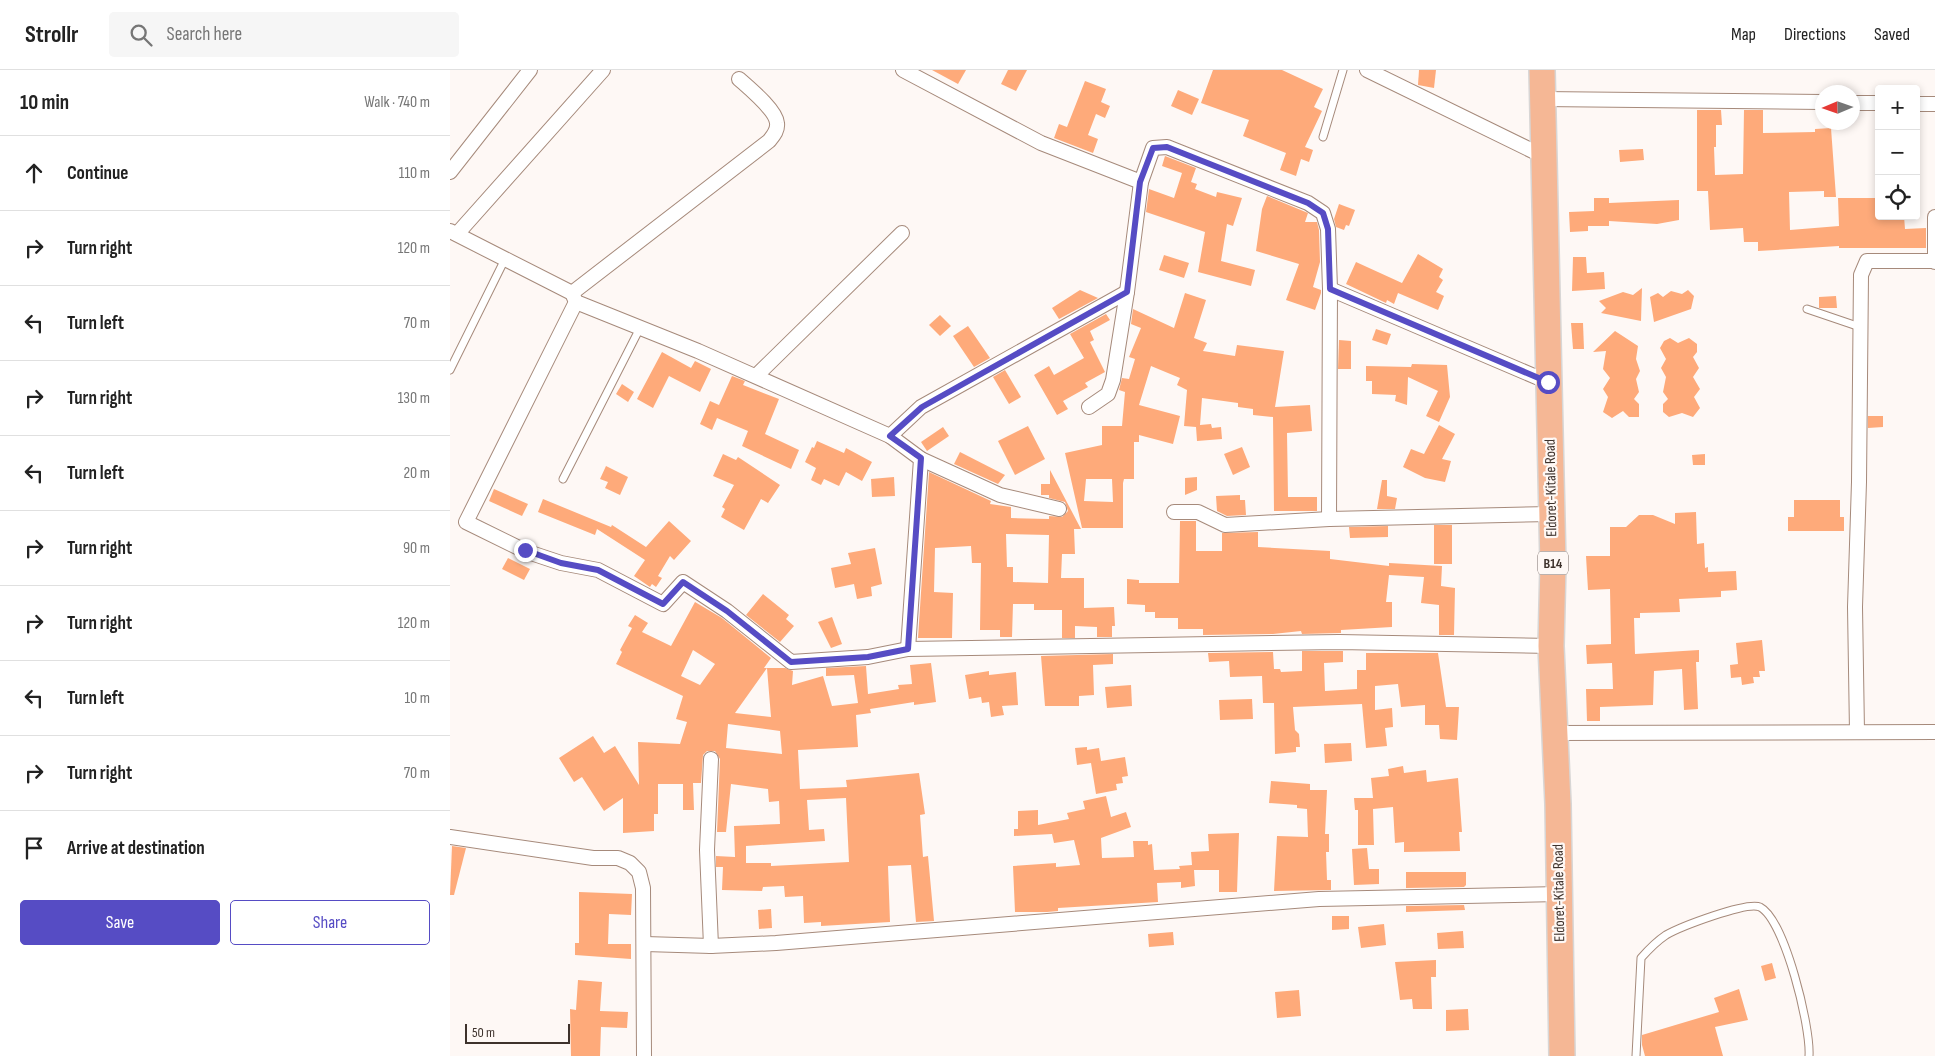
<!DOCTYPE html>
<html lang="en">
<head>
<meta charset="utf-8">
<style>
  body { margin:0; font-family:"Sofia Sans Condensed",sans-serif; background:#f6f6f6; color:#222 }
  .controls { position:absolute; right:15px; top:15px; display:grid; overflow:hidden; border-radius:5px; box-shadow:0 2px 8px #0003 }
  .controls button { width:45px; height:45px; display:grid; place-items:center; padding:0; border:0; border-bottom:1px solid #e0e0e0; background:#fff; color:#222; font:25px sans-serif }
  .compass { position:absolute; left:1365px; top:15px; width:45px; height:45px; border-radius:50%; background:#fff; box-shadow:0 2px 8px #0003; rotate:268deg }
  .scale { position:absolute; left:15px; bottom:12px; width:105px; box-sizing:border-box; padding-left:5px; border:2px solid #3e322c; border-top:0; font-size:14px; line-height:18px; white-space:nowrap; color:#3e322c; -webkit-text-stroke:4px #fef8f5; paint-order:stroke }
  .stop { position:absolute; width:15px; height:15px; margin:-11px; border:4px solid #564cc4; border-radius:50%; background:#fff }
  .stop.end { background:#564cc4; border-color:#fff; box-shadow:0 1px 5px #0008 }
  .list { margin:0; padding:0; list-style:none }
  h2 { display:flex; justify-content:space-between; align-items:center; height:65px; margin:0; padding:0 20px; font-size:21px }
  h2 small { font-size:16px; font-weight:400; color:#767676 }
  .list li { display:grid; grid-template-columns:32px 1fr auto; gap:15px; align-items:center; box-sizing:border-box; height:75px; padding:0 20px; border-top:1px solid #e0e0e0 }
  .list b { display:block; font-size:19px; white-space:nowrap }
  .list em { font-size:16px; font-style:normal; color:#767676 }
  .actions { display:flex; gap:10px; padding:15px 20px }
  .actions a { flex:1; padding:11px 0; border:1px solid #564cc4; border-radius:5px; text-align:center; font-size:18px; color:#564cc4 }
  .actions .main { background:#564cc4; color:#fff }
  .icon { flex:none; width:28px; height:28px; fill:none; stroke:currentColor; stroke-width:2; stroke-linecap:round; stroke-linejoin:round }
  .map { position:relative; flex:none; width:1485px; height:986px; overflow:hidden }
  header { display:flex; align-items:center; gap:30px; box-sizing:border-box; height:70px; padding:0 25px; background:#fff; border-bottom:1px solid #e0e0e0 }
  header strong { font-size:24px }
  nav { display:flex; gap:28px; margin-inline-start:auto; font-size:18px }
  .search { width:350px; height:45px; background:#f6f6f6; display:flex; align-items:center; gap:12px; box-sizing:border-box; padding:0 18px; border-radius:5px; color:#767676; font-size:19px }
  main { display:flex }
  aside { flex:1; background:#fff }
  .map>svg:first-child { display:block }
  .building { fill:#feaa7a; fill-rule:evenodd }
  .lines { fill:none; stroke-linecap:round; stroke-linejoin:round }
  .lane-casing { stroke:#a68a7b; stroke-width:9 }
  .street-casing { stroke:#a68a7b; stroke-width:16 }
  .highway-casing { stroke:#d8d6d5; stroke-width:28 }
  .lane { stroke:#fff; stroke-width:7 }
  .street { stroke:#fff; stroke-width:14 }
  .highway { stroke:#f5b795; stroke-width:25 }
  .route { stroke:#564cc4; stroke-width:6 }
  .labels { text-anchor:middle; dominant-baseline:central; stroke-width:4.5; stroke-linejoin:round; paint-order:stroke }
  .shield { fill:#fef8f5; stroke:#786d68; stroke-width:1 }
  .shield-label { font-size:14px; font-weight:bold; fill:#3e322c }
  .street-label { font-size:15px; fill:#3e322c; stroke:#fef8f5 }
</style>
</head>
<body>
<header>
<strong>Strollr</strong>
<div class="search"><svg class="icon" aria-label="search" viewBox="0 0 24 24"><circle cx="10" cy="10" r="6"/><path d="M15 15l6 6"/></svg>Search here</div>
<nav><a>Map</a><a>Directions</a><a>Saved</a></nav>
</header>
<main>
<aside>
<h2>10 min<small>Walk · 740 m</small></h2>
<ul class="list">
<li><svg class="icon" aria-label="ahead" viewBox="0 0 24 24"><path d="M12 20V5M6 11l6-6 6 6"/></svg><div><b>Continue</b></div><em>110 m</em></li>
<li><svg class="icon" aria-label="right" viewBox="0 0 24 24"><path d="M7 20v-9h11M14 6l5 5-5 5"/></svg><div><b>Turn right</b></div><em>120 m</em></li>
<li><svg class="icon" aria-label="left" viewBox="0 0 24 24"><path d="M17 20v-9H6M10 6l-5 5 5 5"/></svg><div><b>Turn left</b></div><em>70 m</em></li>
<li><svg class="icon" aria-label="right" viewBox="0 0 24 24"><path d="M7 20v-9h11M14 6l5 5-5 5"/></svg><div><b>Turn right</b></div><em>130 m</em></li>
<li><svg class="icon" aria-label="left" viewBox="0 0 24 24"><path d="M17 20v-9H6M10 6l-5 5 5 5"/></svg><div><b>Turn left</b></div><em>20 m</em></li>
<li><svg class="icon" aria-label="right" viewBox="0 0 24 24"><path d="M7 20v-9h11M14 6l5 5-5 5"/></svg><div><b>Turn right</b></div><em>90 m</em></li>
<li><svg class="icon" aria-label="right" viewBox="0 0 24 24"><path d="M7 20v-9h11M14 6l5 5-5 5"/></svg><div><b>Turn right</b></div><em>120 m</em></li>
<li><svg class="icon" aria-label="left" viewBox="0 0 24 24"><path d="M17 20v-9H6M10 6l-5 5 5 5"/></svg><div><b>Turn left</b></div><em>10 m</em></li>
<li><svg class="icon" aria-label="right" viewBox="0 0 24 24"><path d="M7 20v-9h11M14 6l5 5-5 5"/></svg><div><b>Turn right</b></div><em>70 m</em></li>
<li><svg class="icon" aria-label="arrive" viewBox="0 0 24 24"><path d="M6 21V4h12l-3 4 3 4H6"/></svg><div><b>Arrive at destination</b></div></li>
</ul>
<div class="actions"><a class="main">Save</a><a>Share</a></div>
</aside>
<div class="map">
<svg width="1485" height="986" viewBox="0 0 1485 986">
  <rect width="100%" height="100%" fill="#fef8f5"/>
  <!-- building -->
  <g class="building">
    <path d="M482,0H516L508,14Z"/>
    <path d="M558,0H577L566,21L551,14Z"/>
    <path d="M763,0H832L873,19L864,37L872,41L855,77L863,80L859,92L851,89L846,106L830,100L836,83L793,66L799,50L751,33Z"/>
    <path d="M969,0H986L984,18L968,15Z"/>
    <path d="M635,11L656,19L651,32L660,36L655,48L646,44L638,65L648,69L643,83L604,68L609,54L617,57Z"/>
    <path d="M728,20L749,29L742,45L721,36Z"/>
    <path d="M1247,40H1271L1272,55H1266V77H1264L1265,105L1293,104L1294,40H1313V63L1365,62V59L1381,58L1386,127H1374V121L1339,122L1340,160L1389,156L1388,128H1429V146H1454L1455,159L1476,158V178H1389V176L1308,181V172H1294L1293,158L1260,160L1258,121H1247Z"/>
    <path d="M1193,79L1194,90L1170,92L1169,80Z"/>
    <path d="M715,86L746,98L741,112L747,114L745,119L766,127L767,122L792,128L783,156L777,154L771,191L805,200L801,216L748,202L755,162L696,142L699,119L724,128L732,103L712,96Z"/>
    <path d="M817,126L858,143L855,152H867L869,160L870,192L863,217L871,220V223L865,240L836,230L849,194L806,181L812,139Z"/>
    <path d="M1144,128H1159V133L1229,130V150L1207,154L1159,151V156H1138V161L1120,162L1119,142L1144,141Z"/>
    <path d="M889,134L905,140L899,156L896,155L894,160L886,157L884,149Z"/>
    <path d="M968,184L993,199L989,207L993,210L986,222L994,226L988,240L948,223L944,234L937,230L936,233L896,214L906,192L952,213Z"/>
    <path d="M714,185L739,193L734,208L709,200Z"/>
    <path d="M1123,187H1136L1137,203L1154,202L1155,219L1122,221Z"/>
    <path d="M1192,218L1191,251L1151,243L1156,238L1149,231L1173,222L1183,225Z"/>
    <path d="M630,220L648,228L609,249L602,238Z"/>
    <path d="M1238,220L1244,226L1241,239L1204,252L1200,227L1208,223L1213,227L1221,221L1232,224Z"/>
    <path d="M735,223L756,230L744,268L757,273L753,281L785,286L787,275L834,281L825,337L860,335L862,361L837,363L838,427H867V441H824L823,347L803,345V339L788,337V333L752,328L750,355L761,354L762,358L771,357L772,369L747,371L746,357L734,356L737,320L727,315L730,308L701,296L689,335L730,346L723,374L689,365V372H684V409H674L673,413V458H632L615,383L652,375V356H672L675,322L669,320L672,308L679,309L685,289L679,287L691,258L681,254L683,239L724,258ZM636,409H662L663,432L634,431Z"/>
    <path d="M1386,226L1387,238H1369V227Z"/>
    <path d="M656,244L660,250L640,261L644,270L640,272L655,302L635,313L638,317L613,331L618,339L607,345L584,305L599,296L604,305L634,288L620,264Z"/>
    <path d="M490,245L501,256L490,266L479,255Z"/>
    <path d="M1121,253H1133L1134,279H1123Z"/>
    <path d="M518,256L540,288L524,297L503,266Z"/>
    <path d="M926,259L941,264L937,275L922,270Z"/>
    <path d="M1165,261L1188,276L1186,289L1190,301L1186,309L1189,322L1184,329L1189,334V347H1179L1173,341L1162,348L1153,342L1158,327L1153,319L1160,308L1153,299L1156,281L1143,282Z"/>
    <path d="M1220,268L1228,273L1239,268L1247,274V282L1243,287L1249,298L1243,307L1250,319L1244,327L1250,338L1243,347L1232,343L1219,347L1213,342V334L1218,329L1213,322L1216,307L1211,298L1216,289L1210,278L1214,271Z"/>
    <path d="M889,270L901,271V299H888Z"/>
    <path d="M212,282L241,298L245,291L261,299L250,322L219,306L203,338L187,329Z"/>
    <path d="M962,294L997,295L1000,327L989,352L976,346L988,321L958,307L957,335L945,331L946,325L922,324V311H916V296L961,297Z"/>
    <path d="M555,300L571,327L559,334L543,307Z"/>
    <path d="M282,306L295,311L293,315L329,329L315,364L349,380L341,399L292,376L298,361L267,348L262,360L250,354L260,331L269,335Z"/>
    <path d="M172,314L184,322L178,332L166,324Z"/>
    <path d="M1418,346H1433V357L1418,358Z"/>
    <path d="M989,355L1005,364L992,389L1001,391L995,412L975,408L953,397L961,379L974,384Z"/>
    <path d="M578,356L595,389L565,405L548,371Z"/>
    <path d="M493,357L499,366L477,381L471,372Z"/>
    <path d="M367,371L394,383L396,378L422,392L412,411L396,402L389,416L374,409L371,415L361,410L366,398L355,392L362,377L364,378Z"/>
    <path d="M792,377L800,397L783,405L774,384Z"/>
    <path d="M510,382L555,405L548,414L504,394Z"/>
    <path d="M273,384L286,390L288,387L330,415L318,433L311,429L294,460L271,447L275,439L272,437L284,415L263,406Z"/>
    <path d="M1255,384V395H1243L1242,385Z"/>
    <path d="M156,396L178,407L170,425L155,418L158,412L150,409Z"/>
    <path d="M600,400L631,459H624L625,484H612L611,508H634V538L664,537L665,556H662V567H647V557L625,556V568H612V540H584V534H563L562,567H550V560H530L531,493H522L521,476L485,478L484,522L503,523L502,568H468L479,402L541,431L540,434L561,437V448L599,449V446L612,447L618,441L615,432L599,428V425H591V414H600ZM556,464L599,465L598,513L563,512V497H557Z"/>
    <path d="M444,407L445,426L422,427L421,409Z"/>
    <path d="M747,407V420L735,425V408Z"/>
    <path d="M932,410H937V426L947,428L945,439H927Z"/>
    <path d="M44,419L78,434L72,446L39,431Z"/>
    <path d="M790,425V430H795L796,445L777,446L767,441L766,426Z"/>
    <path d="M93,429L161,457L162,455L196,477L219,451L241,471L224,490L220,486L208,506L212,508L206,517L202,514L200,517L184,506L195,490L147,459L145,465L88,442Z"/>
    <path d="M1344,430H1390V447H1394V461H1338V447H1344Z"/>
    <path d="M1246,442L1247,474L1254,473L1255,498L1258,497V502L1286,501L1287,520L1271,521V527L1229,529L1230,542L1190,543V548H1184L1185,584L1249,580V592H1246L1248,639L1234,640L1232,599L1204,601L1203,635L1150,637V651H1137L1136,619H1163L1162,593L1137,594L1136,575L1161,574V570L1160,519L1138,520L1136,486H1160V457H1176L1189,445H1203L1225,454V443Z"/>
    <path d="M730,451H746V481H772V463L808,462V477L880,481V489L939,496V493L992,496L991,516L1005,518L1004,565H989V535L971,533L974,507L939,505L936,532H942V557L891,560V563L852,564L851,561L823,564L753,565V559H728V548H705V542H695V535L677,534V509L689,510V513H729Z"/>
    <rect x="984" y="455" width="18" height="39"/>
    <path d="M938,456V467L900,468L899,457Z"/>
    <path d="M425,478L432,514L421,517L422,526L407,529L404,514L385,518L381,498L401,494L398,483Z"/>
    <path d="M58,488L80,499L74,510L52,499Z"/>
    <path d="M313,524L339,545L336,549L344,556L330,572L296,545Z"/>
    <path d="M245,532L272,548L321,588L314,598H335L343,601L342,615L373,606L382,636L408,633L404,605L376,606V598L416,596L418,624L449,619L448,615L462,614L460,595L481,593L486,632L464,635V632L420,639L421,643L406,645L408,677L348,680L350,719L397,717L396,710L469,703L475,744L470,745L473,787L478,786L484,851L466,852L461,795L438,796L440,852L371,856V852L354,853L353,826L335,827L334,816L313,817L312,821L272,820L273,797H266V786L285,787L284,756L330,754L329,731L319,732L318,719L281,714L276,762H267L270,689L265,681H257L253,685L251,713H243L244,740H233V714H208V744H204V761L173,763V728L154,741L132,707L124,712L109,688L143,666L154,683L165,676L189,715L188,672L230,674L237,652L226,649L233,626L166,594L172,582L170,580L182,558L178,556L185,545L198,553L192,562L221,576ZM243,580L265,594L250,615L231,606ZM317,598L321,647L285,643ZM278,654L330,661L332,684L276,678ZM396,728L399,792L321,796V793H296V776L375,771L374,759L359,760L357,730Z"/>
    <path d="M382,547L392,574L381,578L368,552Z"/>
    <path d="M1312,570L1315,601H1309L1310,607H1303L1304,613L1292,615L1291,607L1281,608L1280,595L1288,594L1286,573Z"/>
    <path d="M852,581H893V592L874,593L875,621L907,619V600H916V583H988L996,637H1009L1007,670L990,669L989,655H975V635L951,637L948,614L925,616V640L942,638L943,657L935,658L937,676L916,678L912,634L843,637L845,660L849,664L850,677H846V682L825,684L824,633H813L812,606L780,607L779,591L759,592L758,583L823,582L824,599H830L831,602L852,601Z"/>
    <path d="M663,584V594L643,595L644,625L629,626V636H595L591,586Z"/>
    <path d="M539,601V605L566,602L568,635L552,636L554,645L541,647L539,632L532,633L531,627L519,629L515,605Z"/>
    <path d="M681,615L682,636L657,638L655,617Z"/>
    <path d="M802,629L803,649L770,650L769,630Z"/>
    <path d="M901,673L902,691L875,693L874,674Z"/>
    <path d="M637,677V680L649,678L651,691L675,687L678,706L672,707L673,713L666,714L667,720L646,724L641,693L627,695L625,678Z"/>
    <path d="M953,696L954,703L976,700L977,712L1008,708L1012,762H1009L1010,781L954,782V772L945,773L943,737L923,739L924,775H908V740H905L904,728H923L921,708L939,706L938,699Z"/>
    <path d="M821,711L860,714V720H877L875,764H879V782H876L877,810H881V820L824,821L827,766L858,767L857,739L847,738V735L819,733Z"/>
    <path d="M656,726L661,747L676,742L681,757L651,768L652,788L684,787L683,771H698V775L702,774L704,800L730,799L729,796L742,795L741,782L759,781L758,764L789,763L787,822H769V800H744L745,816L731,818V812L707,813L708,832L608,838V841L597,842H565L563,796L606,793V797L630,795L624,770L604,773L602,764L564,766V759H568V741L588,740V755L619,749L617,743L635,739L633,731Z"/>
    <path d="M2,776L16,778L4,825H0Z"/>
    <path d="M917,778L919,799H929V814L904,815L902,779Z"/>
    <path d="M956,802H1016V815L1014,817L956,818Z"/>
    <path d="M129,822L182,824L181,845L159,844L158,874H181V889L125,885V873H129Z"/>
    <path d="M1014,835L1015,840L956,842V836Z"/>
    <path d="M321,839L322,858L309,859L308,840Z"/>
    <path d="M882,846H899V859L882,860Z"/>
    <path d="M934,854L936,875L911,878L908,857Z"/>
    <path d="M1013,861L1014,878L988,879L987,863Z"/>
    <path d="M723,862L724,875L699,877L698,864Z"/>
    <path d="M986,890V907H981L982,939H963L962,929L950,930L945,892Z"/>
    <path d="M1322,893L1326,908L1315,911L1311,896Z"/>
    <path d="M128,910L152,912L150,941L178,942L177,958L151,957L150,986H121L120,939L126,940Z"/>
    <path d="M1289,919L1298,950L1265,957L1273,986H1195L1192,975V965L1269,942L1264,928Z"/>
    <path d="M849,920L851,946L827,948L825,922Z"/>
    <path d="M1018,939L1019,960L996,961V940Z"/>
  </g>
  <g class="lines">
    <defs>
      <g id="lane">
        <path d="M873,67L893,0"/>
        <path d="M1357,239L1410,257"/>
        <path d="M0,300L55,189"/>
        <path d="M113,409L190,258"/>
        <path d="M1186,986L1191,888C1199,879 1207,871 1216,865C1230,857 1297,831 1310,837C1335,850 1361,958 1359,986"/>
      </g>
      <g id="street">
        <path d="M453,0L591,73L691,112"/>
        <path d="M917,0L1095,87"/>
        <path d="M1092,29L1372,32"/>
        <path d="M1402,33H1429"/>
        <path d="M1466,34H1485"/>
        <path d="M0,102L80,0"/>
        <path d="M1485,147V192"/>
        <path d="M0,161L122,223L126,232L248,281L440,366L471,337L677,222"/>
        <path d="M7,164L153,0"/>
        <path d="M880,219L1098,312"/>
        <path d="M122,223L319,71C323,66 328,61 327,53C326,40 299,18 289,9"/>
        <path d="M126,232L16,452L75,481L111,493L148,500L213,534L233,512L277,541L341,592L418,587L458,579L889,572L1101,576"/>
        <path d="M306,306L452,163"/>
        <path d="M639,337L658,324L663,310L677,222L691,112L703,78L717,77L858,133L873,143L878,159L880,219L879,449"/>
        <path d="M440,366L471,389L458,579"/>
        <path d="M471,389L550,425L609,439"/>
        <path d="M724,442H748L775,455L879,449L1101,444"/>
        <path d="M1407,662L1405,537L1409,412L1411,205L1417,191H1484"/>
        <path d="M1104,663L1485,662"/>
        <path d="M261,689L257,780L261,876"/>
        <path d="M0,767L143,788H168L180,793L189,802L193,818L194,986"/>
        <path d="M195,874L261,876L326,873L869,829L1109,824"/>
      </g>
      <path id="highway" d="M1092,0L1103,495L1101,576L1108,734L1112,986"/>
    </defs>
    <!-- lane casing -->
    <use href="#lane" class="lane-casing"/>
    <!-- street casing -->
    <use href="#street" class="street-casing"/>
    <!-- highway casing -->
    <use href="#highway" class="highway-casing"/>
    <!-- lane -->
    <use href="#lane" class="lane"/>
    <!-- street -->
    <use href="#street" class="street"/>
    <!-- highway -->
    <use href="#highway" class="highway"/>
  </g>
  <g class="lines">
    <!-- route -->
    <path class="route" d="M75,480L111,493L148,500L213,534L233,512L277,541L341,592L418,587L458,579L471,388L440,366L472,337L677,222L690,112L703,78L717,77L858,133L873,143L878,159L880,219L1098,312"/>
  </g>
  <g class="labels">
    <!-- shield labels -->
    <rect class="shield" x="1088" y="481.5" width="30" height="23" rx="4"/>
    <g class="shield-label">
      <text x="1103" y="493">B14</text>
    </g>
    <!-- street labels -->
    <g class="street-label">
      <text transform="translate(1101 418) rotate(-91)">Eldoret-Kitale Road</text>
      <text transform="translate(1109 823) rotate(-91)">Eldoret-Kitale Road</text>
    </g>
  </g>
</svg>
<div class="controls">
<button>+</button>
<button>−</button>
<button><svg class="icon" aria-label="locate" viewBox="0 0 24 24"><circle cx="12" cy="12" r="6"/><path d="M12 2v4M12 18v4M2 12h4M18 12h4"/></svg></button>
</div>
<svg class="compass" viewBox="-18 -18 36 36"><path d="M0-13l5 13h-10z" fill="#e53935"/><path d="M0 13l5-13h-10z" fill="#767676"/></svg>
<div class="scale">50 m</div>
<div class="stop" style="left:1098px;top:312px"></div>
<div class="stop end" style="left:75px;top:480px"></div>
</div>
</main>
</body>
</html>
